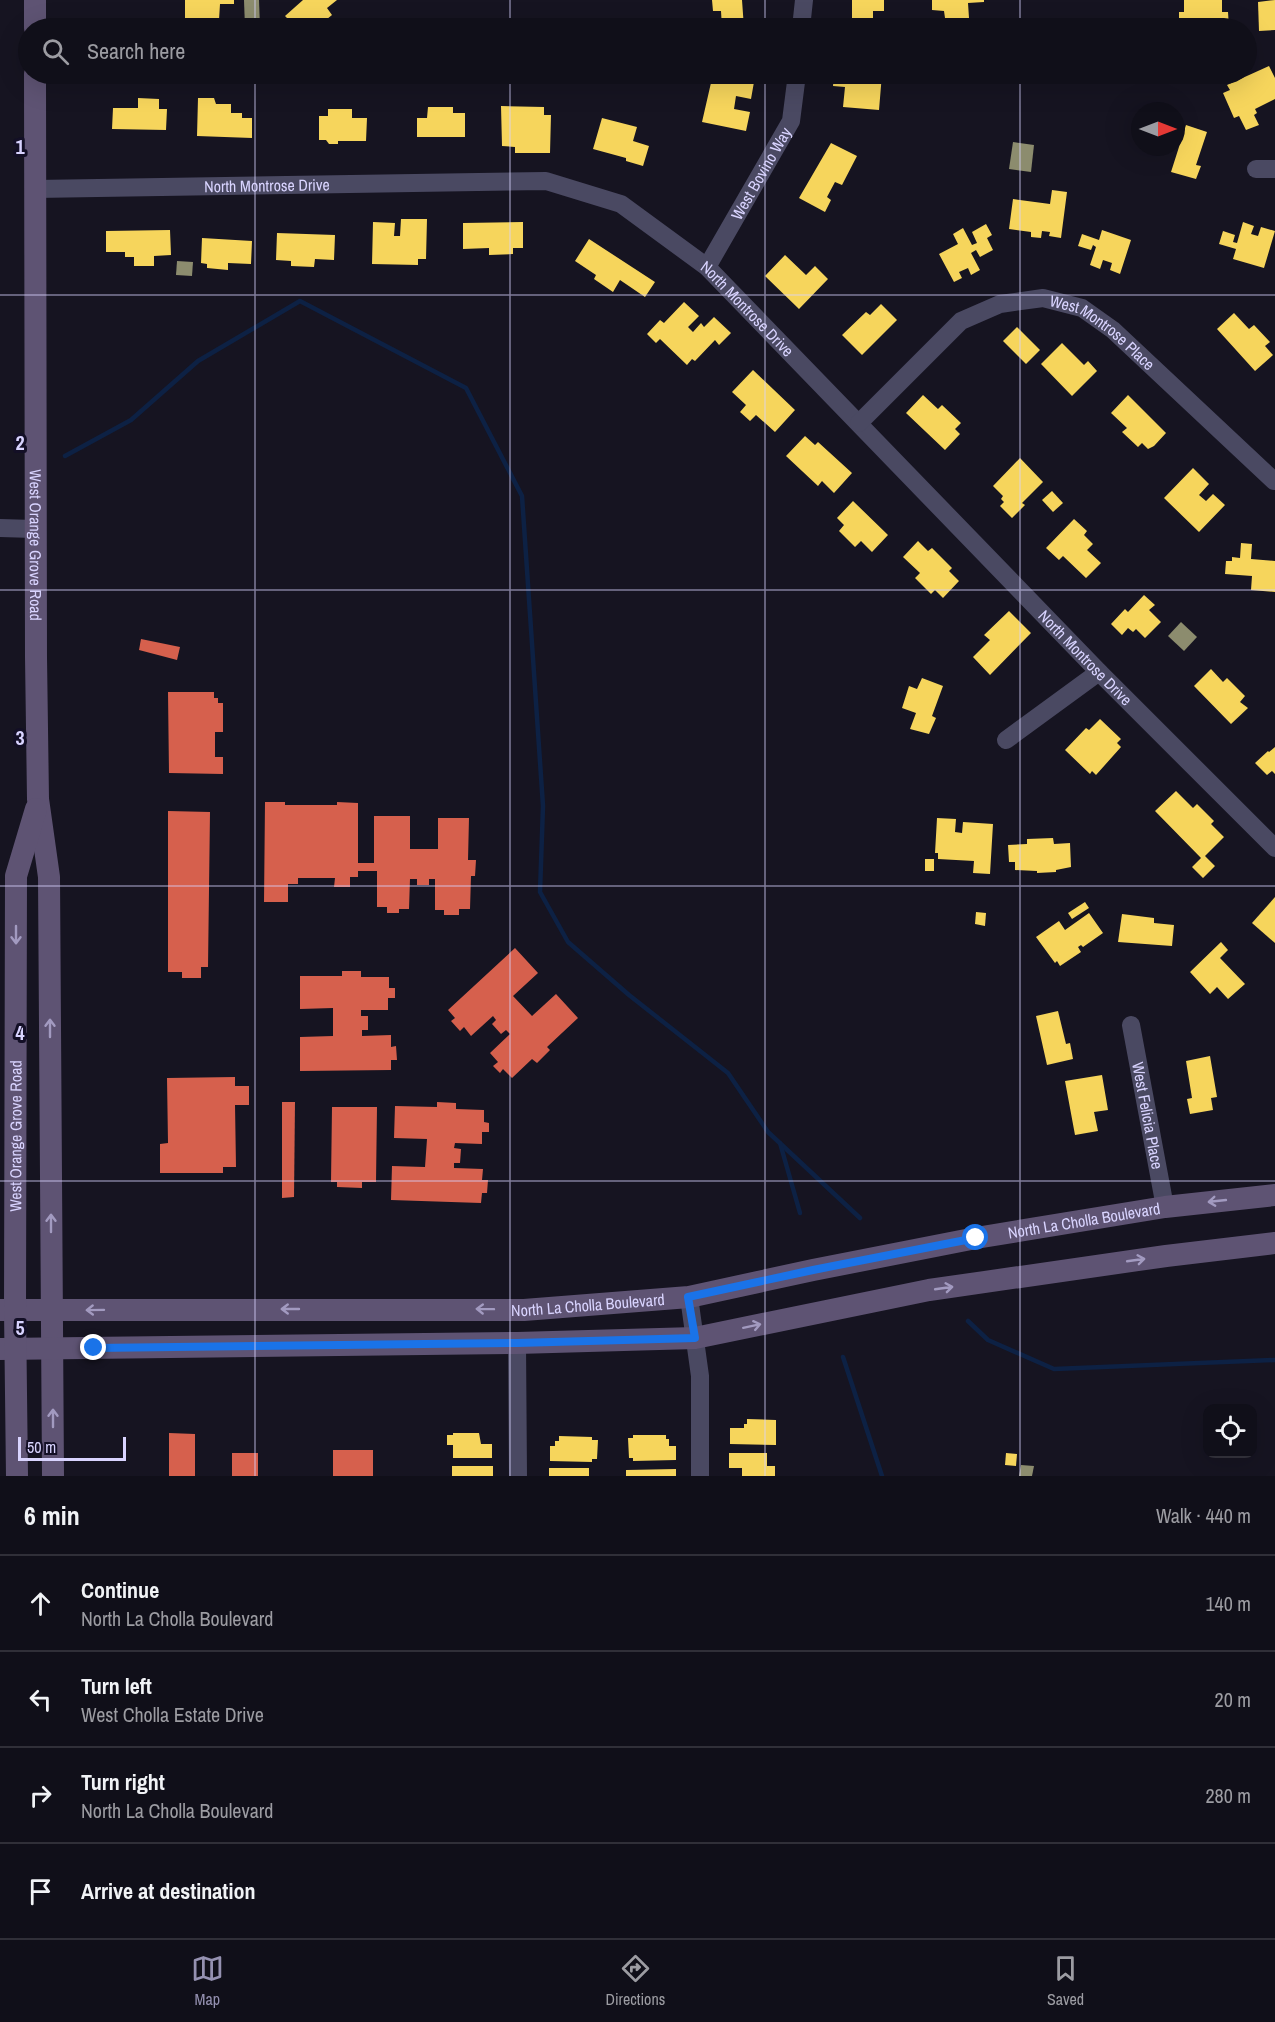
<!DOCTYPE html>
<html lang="en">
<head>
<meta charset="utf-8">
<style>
  body { margin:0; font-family:"Archivo Narrow",sans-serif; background:#191822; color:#f1f3f6 }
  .controls { position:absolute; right:18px; bottom:18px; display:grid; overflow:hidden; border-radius:12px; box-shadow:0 6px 24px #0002 }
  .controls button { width:54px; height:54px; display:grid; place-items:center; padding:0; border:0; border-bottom:2px solid #302f38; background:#100f19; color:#f1f3f6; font:30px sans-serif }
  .compass { position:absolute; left:1131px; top:102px; width:54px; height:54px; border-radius:50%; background:#100f19; box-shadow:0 6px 24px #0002; rotate:90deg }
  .scale { position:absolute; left:18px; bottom:15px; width:108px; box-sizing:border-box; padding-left:6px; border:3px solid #d9d4ff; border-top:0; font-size:16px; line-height:21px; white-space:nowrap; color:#d9d4ff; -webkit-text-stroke:4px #130f26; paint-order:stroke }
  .stop { position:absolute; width:18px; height:18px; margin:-14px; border:4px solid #1a73e8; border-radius:50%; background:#fff }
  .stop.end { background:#1a73e8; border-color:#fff; box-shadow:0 2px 6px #0008 }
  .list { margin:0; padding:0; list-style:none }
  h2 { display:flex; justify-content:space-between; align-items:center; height:78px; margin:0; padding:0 24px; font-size:26px }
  h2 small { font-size:20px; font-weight:400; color:#9c9ca2 }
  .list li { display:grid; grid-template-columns:39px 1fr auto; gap:18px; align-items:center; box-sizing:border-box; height:96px; padding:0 24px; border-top:2px solid #302f38 }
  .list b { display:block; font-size:22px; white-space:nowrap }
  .list p { margin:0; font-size:20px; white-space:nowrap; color:#9c9ca2 }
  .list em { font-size:20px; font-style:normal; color:#9c9ca2 }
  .icon { flex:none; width:33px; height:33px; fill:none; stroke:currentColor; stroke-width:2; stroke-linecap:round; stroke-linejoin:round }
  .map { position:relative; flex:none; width:1275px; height:1476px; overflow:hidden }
  .search { position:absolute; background:#100f19; box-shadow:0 6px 24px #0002; left:18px; right:18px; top:18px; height:66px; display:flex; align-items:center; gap:15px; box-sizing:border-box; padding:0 21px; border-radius:33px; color:#9c9ca2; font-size:22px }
  .sheet { height:462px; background:#100f19 }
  nav { display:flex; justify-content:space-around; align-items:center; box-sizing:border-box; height:84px; border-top:2px solid #302f38; background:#100f19; font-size:16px; color:#9c9ca2 }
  nav a { display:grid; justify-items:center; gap:3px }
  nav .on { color:#9591b1 }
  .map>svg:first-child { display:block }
  .homes { fill:#f6d55c }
  .shops { fill:#d6604d }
  .industry { fill:#8c8c6e }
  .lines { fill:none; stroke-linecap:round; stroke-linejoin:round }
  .stream { stroke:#0d2144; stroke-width:4.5 }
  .minor { stroke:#4a4962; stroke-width:18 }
  .major { stroke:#5e5373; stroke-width:22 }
  .oneway { stroke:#a29ac0 }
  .route { stroke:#1a73e8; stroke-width:8 }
  .grid { fill:none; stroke:#d9d4ff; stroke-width:1.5; stroke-opacity:0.55 }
  .labels { text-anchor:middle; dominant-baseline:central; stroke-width:6; stroke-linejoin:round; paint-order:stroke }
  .street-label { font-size:16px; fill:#d9d4ff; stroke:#130f26 }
  .grid-label { font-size:20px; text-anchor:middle; font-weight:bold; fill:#d9d4ff; stroke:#130f26; stroke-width:6; stroke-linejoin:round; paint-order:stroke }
</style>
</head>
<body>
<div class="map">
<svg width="1275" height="1476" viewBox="0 0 1275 1476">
  <rect width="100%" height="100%" fill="#161421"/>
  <!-- homes -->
  <g class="homes">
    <path d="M185,0H234V4H220L219,20L185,19Z"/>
    <path d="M303,0H337L327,8L332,15L316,28L313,24L309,28H297L285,16Z"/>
    <path d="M712,0H742L744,28H722L721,11H713Z"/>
    <path d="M852,0H884V11H873V19L852,20Z"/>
    <path d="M932,0H984V2L968,3L969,18H945L944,11L932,10Z"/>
    <path d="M1184,0H1222V12H1228L1229,28H1179V12H1184Z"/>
    <path d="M1275,0V30L1259,31L1258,2Z"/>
    <path d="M1269,66L1275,78V99L1255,109L1257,113L1254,115L1259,125L1246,130L1239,116L1234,118L1223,93L1230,90L1227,85Z"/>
    <path d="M713,74L754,82L751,99L736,96L734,109L750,112L746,131L702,122Z"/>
    <path d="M834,74H882L879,110L843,107L845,87L833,86Z"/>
    <path d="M138,98L159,99V109H167L166,130L112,129L113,108H138Z"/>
    <path d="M198,98H214L216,104H231V113H242V118H252V138L197,136Z"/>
    <path d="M501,106L544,107V115H551L550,153H515V147L502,146Z"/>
    <path d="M428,107H453V113H465V137H417V118H427Z"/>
    <path d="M328,109H352V118H367L366,141H338V144H329L326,140H319V116H328Z"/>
    <path d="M602,118L637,127L633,141L649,146L643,166L626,161V158L593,149Z"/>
    <path d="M1186,125L1207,132L1196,165L1201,166L1196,179L1171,172Z"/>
    <path d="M831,143L857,156L842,185L835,182L827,197L831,200L825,212L799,198Z"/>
    <path d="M1052,190L1067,192L1061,238L1049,236L1050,232L1042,231L1041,238L1031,237V232L1009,229L1013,199L1050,204Z"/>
    <path d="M401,219H427L426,259H418V265L372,264L373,222L395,223L394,236H400Z"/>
    <path d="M523,222V248H513V254L489,255V248L463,249V223Z"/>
    <path d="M1243,222L1254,226L1251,234L1258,236L1261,227L1275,231L1264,268L1233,259L1236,249L1219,244L1223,231L1235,235L1233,242L1237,243Z"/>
    <path d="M986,224L992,235L987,238L993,250L980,257L976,250L971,253L980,270L971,275L968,268L959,272L962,278L954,282L939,254L958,244L953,234L963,228L972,245L977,243L972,232Z"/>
    <path d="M170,230L171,255L154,256V266H134V257H125V252H106V231Z"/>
    <path d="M1102,230L1131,240L1120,274L1110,270L1112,263L1103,260L1100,269L1090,265L1096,247L1093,245L1091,250L1078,246L1082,234L1099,240Z"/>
    <path d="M277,233L335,235L334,260L315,259L314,267L291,266V261L276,260Z"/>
    <path d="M202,238L252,241L251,264L228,263V270L207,268V264L201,263Z"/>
    <path d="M589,239L655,282L645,297L620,280L613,292L594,279L596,275L575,261Z"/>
    <path d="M785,255L806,275L815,266L828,279L799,309L765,276Z"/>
    <path d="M684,302L699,316L688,327L693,332L701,323L704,327L714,317L731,333L719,345L715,340L695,361L692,359L687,365L660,339L656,343L647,334L660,320L664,323Z"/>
    <path d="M881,304L897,320L862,355L842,335L866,312L870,315Z"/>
    <path d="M1234,313L1249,329L1254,325L1270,342L1265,346L1273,355L1255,371L1217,329Z"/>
    <path d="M1017,327L1040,350L1026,364L1003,341Z"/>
    <path d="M1062,343L1084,365L1088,361L1097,371L1072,396L1041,364Z"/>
    <path d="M753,370L795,410L775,432L756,415L750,421L740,412L746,405L732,392Z"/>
    <path d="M923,395L938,409L942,405L961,423L955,429L960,434L945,450L906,413Z"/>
    <path d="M1128,395L1166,433L1154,446L1148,449L1142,443L1138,447L1122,432L1127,428L1111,413Z"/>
    <path d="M805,436L815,445L818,442L852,473L834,493L822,481L818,486L786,456Z"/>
    <path d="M1020,458L1043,482L1022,503L1025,505L1012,518L1000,506L1004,502L1001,499L1003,496L993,486Z"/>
    <path d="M1193,468L1209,484L1199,495L1206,501L1213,494L1225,505L1199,532L1164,498Z"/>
    <path d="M1052,491L1063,503L1053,512L1042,500Z"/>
    <path d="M853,501L888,535L872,552L861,541L855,547L839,531L844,525L837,518Z"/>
    <path d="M1074,519L1087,531L1084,535L1093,544L1087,550L1101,563L1086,578L1063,556L1059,560L1046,548Z"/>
    <path d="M918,541L928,551L932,548L952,568L949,571L959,581L943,598L935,590L931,594L915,578L920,573L903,557Z"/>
    <path d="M1241,543L1252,544L1251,559L1275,561V592L1251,590L1252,576L1225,574L1226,561H1232V557L1240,558Z"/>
    <path d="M1144,595L1155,605L1149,610L1161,622L1145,638L1136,629L1133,632L1128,628L1122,635L1111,624L1125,609L1128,612Z"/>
    <path d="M1009,611L1031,633L990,675L973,657L990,640L984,635Z"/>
    <path d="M1211,669L1223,682L1227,678L1245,696L1240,702L1248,708L1231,724L1194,686Z"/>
    <path d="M922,678L943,686L932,716L936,718L929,734L910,729L916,713L902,708L909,686L917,689Z"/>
    <path d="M1100,719L1121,739L1117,743L1121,747L1096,775L1092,771L1090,774L1065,750L1086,728L1089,730Z"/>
    <path d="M1275,747V774L1272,771L1267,775L1255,763L1268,751L1269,752Z"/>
    <path d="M1176,791L1193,808L1197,804L1214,821L1211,824L1224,837L1205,856L1215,866L1203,878L1192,867L1201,858L1155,811Z"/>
    <path d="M937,818L956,819L955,832L962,833L963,822L993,824L990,874L973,873L974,861L938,859V853H935Z"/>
    <path d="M1053,838L1054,844L1070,843L1071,867L1056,870V872L1037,873V871L1015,870V862H1009L1008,845L1027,844V839Z"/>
    <rect x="925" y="859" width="9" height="12"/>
    <path d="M1275,897V943L1252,923Z"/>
    <path d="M1085,902L1089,908L1072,919L1068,913Z"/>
    <path d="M976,912L986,913L985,926L975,924Z"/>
    <path d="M1089,913L1103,933L1083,947L1081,945L1078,947L1081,952L1060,966L1057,961L1055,963L1036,937L1059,921L1065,930Z"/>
    <path d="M1122,914L1154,918V923L1174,925L1172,946L1118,942Z"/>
    <path d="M1221,942L1228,950L1220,958L1245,984L1228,999L1217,987L1210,994L1190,972Z"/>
    <path d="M1058,1011L1066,1044L1070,1043L1073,1059L1047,1065L1036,1016Z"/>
    <path d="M1210,1056L1217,1097L1211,1098L1213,1110L1190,1114L1187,1099L1192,1098L1186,1061Z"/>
    <path d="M1102,1075L1108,1110L1094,1112L1098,1131L1075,1135L1065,1081Z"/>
    <path d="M747,1419L776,1420V1445L730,1444V1428H744V1424H747Z"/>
    <path d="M453,1433H479L481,1444H492V1458H453V1445H447V1435H453Z"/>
    <path d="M633,1435H666V1439H669V1446H676V1460L633,1461V1458H629L628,1438H633Z"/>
    <path d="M559,1436L592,1437V1440H598L597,1459H592V1462L550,1461V1446H555V1441H559Z"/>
    <path d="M729,1453H767V1466H775V1476H742V1468H729Z"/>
    <path d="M1006,1453L1017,1454L1016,1466L1005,1465Z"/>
    <rect x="452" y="1466" width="41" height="10"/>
    <rect x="549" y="1468" width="40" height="8"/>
    <path d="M676,1469V1476H626V1470Z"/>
  </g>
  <!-- shops -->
  <g class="shops">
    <path d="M141,639L180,647L177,660L139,650Z"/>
    <path d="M168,692H214V698H218V703H223V732H215V757H223V774L169,773Z"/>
    <path d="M265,802H285V805H337V802L358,803V863H374V816H410V849H438V818H469L468,860H476L475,876H471L470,909H459V915H444V910H435V879H429V885H417V879H410L409,909H399V913H387V907H377V871H358V877H350V887H334L335,878H298V884H288V902H264Z"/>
    <path d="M168,811L210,812L208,967H201V978H182V972H168Z"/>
    <path d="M515,948L538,973L513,996L532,1016L556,994L578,1018L547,1047L550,1050L537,1063L532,1059L512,1078L503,1069L500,1073L493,1066L498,1062L490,1053L510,1034L506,1030L501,1034L492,1024L496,1020L493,1016L471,1036L464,1027L460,1031L451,1021L455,1018L448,1010Z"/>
    <path d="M342,971H361V977H389V988H395V998H388V1010H361V1016H368V1030H362V1036L391,1035V1047L396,1046L397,1060H391V1070L300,1071V1037L333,1036V1008L300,1009V976H342Z"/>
    <path d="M235,1077V1086H249V1105H235L236,1167H223V1173H160V1144L168,1143L167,1078Z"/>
    <path d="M282,1102H295L294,1197L282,1198Z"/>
    <path d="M437,1102L456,1103V1109L484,1110V1122L489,1123V1132H482V1144L455,1143L454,1148L461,1149L460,1163H454V1168L483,1169L482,1180H488L487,1193H482L481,1203L391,1200L392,1166L425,1167L427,1139L394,1138L395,1106L437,1107Z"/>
    <path d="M332,1107H377L376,1182H362V1188L337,1187V1182H331Z"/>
    <path d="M169,1433L195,1434V1476H169Z"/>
    <rect x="333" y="1450" width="40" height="26"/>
    <rect x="232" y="1453" width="26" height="23"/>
  </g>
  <!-- industry -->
  <g class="industry">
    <path d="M244,0H259L260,28H245Z"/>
    <path d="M1013,142L1034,145L1031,172L1009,169Z"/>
    <path d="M177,261L193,262L192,276L176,275Z"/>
    <path d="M1181,622L1197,637L1184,651L1168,636Z"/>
    <path d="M1021,1465L1034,1466L1032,1476H1019Z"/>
  </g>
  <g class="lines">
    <!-- stream -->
    <g class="stream">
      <path d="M65,456L131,420L198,361L300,301L466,388L522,496L543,806L540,892L568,942L629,995L728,1073L768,1132L860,1218"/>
      <path d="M780,1143L800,1213"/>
      <path d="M968,1321L988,1340L1054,1369L1275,1360"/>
      <path d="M843,1357L882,1476"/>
    </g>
    <!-- minor -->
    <g class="minor">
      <path d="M801,28L804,0"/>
      <path d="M1256,169H1275"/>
      <path id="s1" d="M35,189L546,181L621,204L707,267L1099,672L1275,848"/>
      <path id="s2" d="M707,267L791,121L797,74"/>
      <path id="s3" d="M859,423L961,321L1000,304L1043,298L1082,308L1113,330L1274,481"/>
      <path d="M0,528L34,529"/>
      <path d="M1006,740L1099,672"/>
      <path id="s4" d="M1131,1025L1165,1207"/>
      <path d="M689,1297L700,1376V1476"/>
      <path d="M517,1343L518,1476"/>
    </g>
    <!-- major -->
    <g class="major">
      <path d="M35,0V28"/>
      <path id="s5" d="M35,74L36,657L38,799L49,877L53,1476"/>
      <path id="s6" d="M0,1310H524L689,1297L813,1270L976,1238L1165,1207L1275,1195"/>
      <path d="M0,1349L517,1343L695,1338L929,1290L1166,1256L1275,1243"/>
      <path id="s7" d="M17,1476L15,1310L16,876L36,809"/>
    </g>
  </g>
  <!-- one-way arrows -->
  <defs><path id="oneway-shaft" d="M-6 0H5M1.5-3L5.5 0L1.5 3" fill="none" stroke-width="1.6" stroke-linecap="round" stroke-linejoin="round" transform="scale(1.5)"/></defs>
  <g class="oneway">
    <use href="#oneway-shaft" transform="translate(16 935) rotate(90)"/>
    <use href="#oneway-shaft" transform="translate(50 1028) rotate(-90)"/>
    <use href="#oneway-shaft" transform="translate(1217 1201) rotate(174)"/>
    <use href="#oneway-shaft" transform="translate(51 1223) rotate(-90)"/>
    <use href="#oneway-shaft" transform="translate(1136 1260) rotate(-8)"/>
    <use href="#oneway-shaft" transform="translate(944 1288) rotate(-8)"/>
    <use href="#oneway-shaft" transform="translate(290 1309) rotate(180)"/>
    <use href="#oneway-shaft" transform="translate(485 1309) rotate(-179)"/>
    <use href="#oneway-shaft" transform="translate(95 1310) rotate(179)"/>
    <use href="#oneway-shaft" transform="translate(752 1326) rotate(-12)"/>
    <use href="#oneway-shaft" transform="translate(53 1418) rotate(-90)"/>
  </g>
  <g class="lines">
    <!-- route -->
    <path class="route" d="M94,1348L517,1343L695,1338L688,1297L813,1270L976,1238"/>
  </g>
  <!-- grid -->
  <path class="grid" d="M255,0V28M510,0V28M765,0V28M1020,0V28M255,74V1476M510,74V1476M765,74V1476M1020,74V1476M0,295H1275M0,590H1275M0,886H1275M0,1181H1275"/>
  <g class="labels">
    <!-- street labels -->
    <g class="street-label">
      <text stroke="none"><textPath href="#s2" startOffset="108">West Bovino Way</textPath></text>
      <text stroke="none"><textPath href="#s1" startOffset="232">North Montrose Drive</textPath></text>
      <text stroke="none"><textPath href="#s1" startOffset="754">North Montrose Drive</textPath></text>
      <text stroke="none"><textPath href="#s3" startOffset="300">West Montrose Place</textPath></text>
      <text stroke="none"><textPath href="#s5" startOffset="471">West Orange Grove Road</textPath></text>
      <text stroke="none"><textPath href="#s1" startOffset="1240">North Montrose Drive</textPath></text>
      <text stroke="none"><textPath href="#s4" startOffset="92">West Felicia Place</textPath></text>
      <text stroke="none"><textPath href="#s7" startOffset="340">West Orange Grove Road</textPath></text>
      <text stroke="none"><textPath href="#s6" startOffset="1092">North La Cholla Boulevard</textPath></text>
      <text stroke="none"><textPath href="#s6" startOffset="588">North La Cholla Boulevard</textPath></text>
    </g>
  </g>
  <g class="grid-label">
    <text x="20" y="154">1</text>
    <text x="20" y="450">2</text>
    <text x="20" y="745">3</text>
    <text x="20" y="1040">4</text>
    <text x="20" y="1335">5</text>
  </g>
</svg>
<div class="controls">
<button><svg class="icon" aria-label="locate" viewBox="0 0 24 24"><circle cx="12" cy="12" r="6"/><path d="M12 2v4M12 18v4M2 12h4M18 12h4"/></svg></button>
</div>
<svg class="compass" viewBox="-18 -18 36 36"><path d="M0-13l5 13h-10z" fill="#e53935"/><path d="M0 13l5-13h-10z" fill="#9c9ca2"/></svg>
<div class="scale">50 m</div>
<div class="stop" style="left:976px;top:1238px"></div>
<div class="stop end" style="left:94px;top:1348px"></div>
<div class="search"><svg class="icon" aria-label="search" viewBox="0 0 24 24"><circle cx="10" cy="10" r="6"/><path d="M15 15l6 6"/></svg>Search here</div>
</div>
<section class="sheet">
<h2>6 min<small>Walk · 440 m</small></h2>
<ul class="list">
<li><svg class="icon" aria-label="ahead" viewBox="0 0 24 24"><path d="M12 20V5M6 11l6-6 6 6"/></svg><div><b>Continue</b><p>North La Cholla Boulevard</p></div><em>140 m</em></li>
<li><svg class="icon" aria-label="left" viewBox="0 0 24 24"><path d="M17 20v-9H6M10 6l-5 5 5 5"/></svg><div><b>Turn left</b><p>West Cholla Estate Drive</p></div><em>20 m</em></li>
<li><svg class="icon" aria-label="right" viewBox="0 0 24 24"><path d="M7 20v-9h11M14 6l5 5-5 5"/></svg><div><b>Turn right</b><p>North La Cholla Boulevard</p></div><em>280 m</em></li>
<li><svg class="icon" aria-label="arrive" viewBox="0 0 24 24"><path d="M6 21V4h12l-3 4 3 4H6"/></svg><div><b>Arrive at destination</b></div></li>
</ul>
</section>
<nav>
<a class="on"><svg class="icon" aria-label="map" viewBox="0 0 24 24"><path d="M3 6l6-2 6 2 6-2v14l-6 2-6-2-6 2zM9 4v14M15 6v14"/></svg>Map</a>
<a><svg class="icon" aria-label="directions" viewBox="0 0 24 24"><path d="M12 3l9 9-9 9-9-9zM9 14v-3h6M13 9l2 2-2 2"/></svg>Directions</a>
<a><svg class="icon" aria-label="saved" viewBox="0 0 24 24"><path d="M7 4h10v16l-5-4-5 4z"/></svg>Saved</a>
</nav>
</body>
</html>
